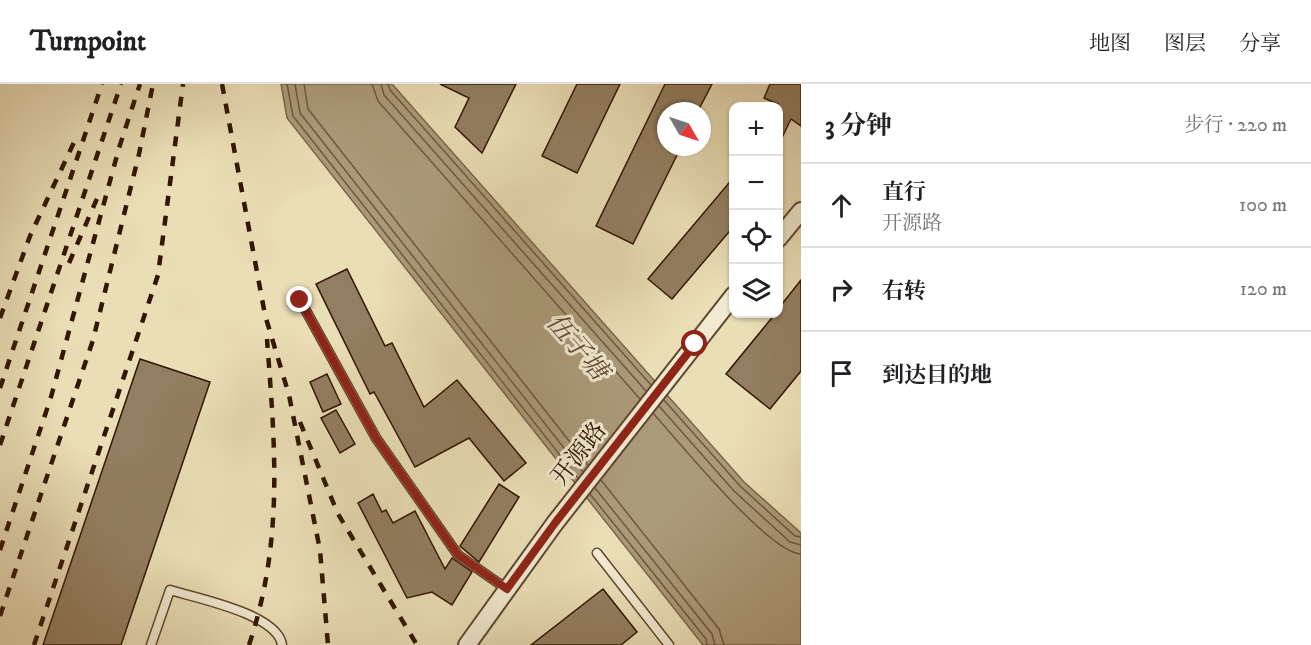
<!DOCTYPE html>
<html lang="zh">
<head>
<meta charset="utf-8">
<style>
  body { margin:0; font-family:"IM FELL DW Pica","Noto Serif SC",serif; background:#f2f2f2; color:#202124 }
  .controls { position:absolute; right:18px; top:18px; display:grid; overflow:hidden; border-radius:12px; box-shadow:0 2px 4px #0004 }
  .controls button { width:54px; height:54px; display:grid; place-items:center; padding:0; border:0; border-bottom:2px solid #e0e0e0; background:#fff; color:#202124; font:30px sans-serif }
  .compass { position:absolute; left:657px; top:18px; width:54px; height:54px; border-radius:50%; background:#fff; box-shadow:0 2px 4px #0004; rotate:129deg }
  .stop { position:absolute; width:18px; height:18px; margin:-14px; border:4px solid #8f2418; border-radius:50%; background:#fff }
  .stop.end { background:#8f2418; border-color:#fff; box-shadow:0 2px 6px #0008 }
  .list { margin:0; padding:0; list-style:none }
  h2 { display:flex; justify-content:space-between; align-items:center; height:78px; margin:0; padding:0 24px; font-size:26px }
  h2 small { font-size:20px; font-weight:400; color:#757577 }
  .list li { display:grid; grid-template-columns:39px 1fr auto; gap:18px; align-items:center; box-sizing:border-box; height:84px; padding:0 24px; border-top:2px solid #e0e0e0 }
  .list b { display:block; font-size:22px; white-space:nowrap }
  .list p { margin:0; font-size:20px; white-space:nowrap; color:#757577 }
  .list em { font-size:20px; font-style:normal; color:#757577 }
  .icon { flex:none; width:33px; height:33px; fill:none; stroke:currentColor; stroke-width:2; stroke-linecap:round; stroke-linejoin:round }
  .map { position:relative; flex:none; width:801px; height:561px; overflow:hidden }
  header { display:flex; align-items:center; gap:36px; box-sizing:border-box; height:84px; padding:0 30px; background:#fff; border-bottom:2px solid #e0e0e0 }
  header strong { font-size:28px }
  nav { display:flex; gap:33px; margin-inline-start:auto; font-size:21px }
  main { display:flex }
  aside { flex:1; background:#fff }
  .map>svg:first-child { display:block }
  .water { fill:#ab9a79; stroke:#7b654a; stroke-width:1.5 }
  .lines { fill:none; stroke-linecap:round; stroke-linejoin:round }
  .shore { stroke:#6e583e; stroke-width:1.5 }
  .building { fill:#927e60; stroke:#321503; stroke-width:1.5 }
  .lane-casing { stroke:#604730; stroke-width:11 }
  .street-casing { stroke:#604730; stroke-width:20 }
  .lane { stroke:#f1ead0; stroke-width:8 }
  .street { stroke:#f1ead0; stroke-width:16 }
  .rail { stroke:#321503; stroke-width:4.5; stroke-dasharray:10 10; stroke-linecap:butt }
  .route { stroke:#8f2418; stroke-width:8 }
  .labels { text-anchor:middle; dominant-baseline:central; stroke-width:6; stroke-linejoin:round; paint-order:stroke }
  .street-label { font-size:24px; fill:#321503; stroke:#f1ead0 }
  .water-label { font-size:26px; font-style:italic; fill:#624a32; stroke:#f1ead0 }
</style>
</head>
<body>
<header>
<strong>Turnpoint</strong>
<nav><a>地图</a><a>图层</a><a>分享</a></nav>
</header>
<main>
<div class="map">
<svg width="801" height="561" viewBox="0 0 801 561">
  <rect width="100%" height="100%" fill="#eadeb6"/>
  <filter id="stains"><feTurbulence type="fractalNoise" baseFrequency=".00333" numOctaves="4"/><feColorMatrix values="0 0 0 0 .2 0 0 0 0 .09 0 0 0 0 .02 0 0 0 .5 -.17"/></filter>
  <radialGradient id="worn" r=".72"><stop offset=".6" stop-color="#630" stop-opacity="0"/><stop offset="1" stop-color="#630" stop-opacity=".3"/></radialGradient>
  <!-- water -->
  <path class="water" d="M281,0H392L744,398L801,449V561H703L287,34Z"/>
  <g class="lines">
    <!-- shore -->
    <g class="shore">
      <path d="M287,0L293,32L578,394"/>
      <path d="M295,0L300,29L583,388"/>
      <path d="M304,0L308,25L588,381"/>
      <path d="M372,0L378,17L640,315"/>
      <path d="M381,0L384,11L646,307"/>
      <path d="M388,0L390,6L651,301"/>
      <path d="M664,316L740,402L795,452L801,453"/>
      <path d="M659,322L734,407L790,458L801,461"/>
      <path d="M653,329C678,357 769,469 801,470"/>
      <path d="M601,396L719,545L724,561"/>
      <path d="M595,404L712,550L715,561"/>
      <path d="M590,410L706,555L707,561"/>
    </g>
  </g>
  <!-- building -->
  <g class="building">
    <path d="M440,0H516L482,69L455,43L469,14Z"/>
    <path d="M577,0H620L577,89L542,72Z"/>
    <path d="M665,0H712L698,27H666V63H681L633,160L596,142Z"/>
    <path d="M770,0H801V42L791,35L778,62V20L764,14Z"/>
    <path d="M734,93V142L672,215L648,195Z"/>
    <path d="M347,185L385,262L392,259L424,323L457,296L526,379L504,397L469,354L415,383L374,308L370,310L316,200Z"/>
    <path d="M801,196V287L770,325L726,290L775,230H778V225Z"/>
    <path d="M140,275L210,298L121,561H43Z"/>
    <path d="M327,290L341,320L323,328L310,298Z"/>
    <path d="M336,326L355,360L340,369L321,334Z"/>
    <path d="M499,400L519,413L479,478L460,462Z"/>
    <path d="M373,410L382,428L386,426L393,439L415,427L445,485L452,474L472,488L452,521L432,508L407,514L358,419Z"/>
    <path d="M603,505L637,548L621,561H531Z"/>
  </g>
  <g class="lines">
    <defs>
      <g id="lane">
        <path d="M300,216L376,354L458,471L507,505"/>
        <path d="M597,469L669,561"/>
        <path d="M151,561L170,506C196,514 278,530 282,561"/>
      </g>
      <g id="street">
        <path d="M778,155L801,127"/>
        <path d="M467,561L555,439L734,211"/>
      </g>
    </defs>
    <!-- lane casing -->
    <use href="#lane" class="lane-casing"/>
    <!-- street casing -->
    <use href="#street" class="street-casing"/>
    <!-- lane -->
    <use href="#lane" class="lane"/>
    <!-- street -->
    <use href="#street" class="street"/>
    <!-- rail -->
    <g class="rail">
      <path d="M222,0L265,231L289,311L320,466L328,561"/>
      <path d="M69,179L99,110"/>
      <path d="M0,234L30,152L77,52"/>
      <path d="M0,304L102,0"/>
      <path d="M300,338L338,430L417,561"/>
      <path d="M0,361L121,0"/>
      <path d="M0,466L51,313L119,64L140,0"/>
      <path d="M0,532L93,256L139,70L153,0"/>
      <path d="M34,561L158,191L183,0"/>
      <path d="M249,561C284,456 275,363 267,255"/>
    </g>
  </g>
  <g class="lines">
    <!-- route -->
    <path class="route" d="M300,216L376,354L458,471L507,505L555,439L695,260"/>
  </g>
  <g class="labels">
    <!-- street labels -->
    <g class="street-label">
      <text transform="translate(579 370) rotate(-52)">开源路</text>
    </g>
    <!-- water labels -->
    <g class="water-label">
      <text transform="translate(577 263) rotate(49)">伍子塘</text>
    </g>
  </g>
  <rect width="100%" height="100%" filter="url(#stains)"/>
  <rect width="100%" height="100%" fill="url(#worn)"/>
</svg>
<div class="controls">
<button>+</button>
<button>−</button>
<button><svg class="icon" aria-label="locate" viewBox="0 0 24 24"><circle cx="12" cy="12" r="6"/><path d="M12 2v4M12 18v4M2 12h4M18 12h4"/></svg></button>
<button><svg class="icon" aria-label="layers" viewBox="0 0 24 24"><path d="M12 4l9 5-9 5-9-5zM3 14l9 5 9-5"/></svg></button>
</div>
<svg class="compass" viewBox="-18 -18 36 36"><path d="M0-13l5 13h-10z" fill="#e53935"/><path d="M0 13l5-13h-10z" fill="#757577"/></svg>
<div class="stop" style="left:695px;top:260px"></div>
<div class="stop end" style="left:300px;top:216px"></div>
</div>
<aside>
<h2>3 分钟<small>步行 · 220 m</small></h2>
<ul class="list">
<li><svg class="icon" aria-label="ahead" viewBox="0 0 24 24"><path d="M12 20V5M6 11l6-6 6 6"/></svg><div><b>直行</b><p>开源路</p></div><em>100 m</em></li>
<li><svg class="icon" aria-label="right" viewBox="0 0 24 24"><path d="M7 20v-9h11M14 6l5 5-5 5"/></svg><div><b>右转</b></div><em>120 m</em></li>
<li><svg class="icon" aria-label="arrive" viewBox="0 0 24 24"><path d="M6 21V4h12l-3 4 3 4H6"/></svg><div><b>到达目的地</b></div></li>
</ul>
</aside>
</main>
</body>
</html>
